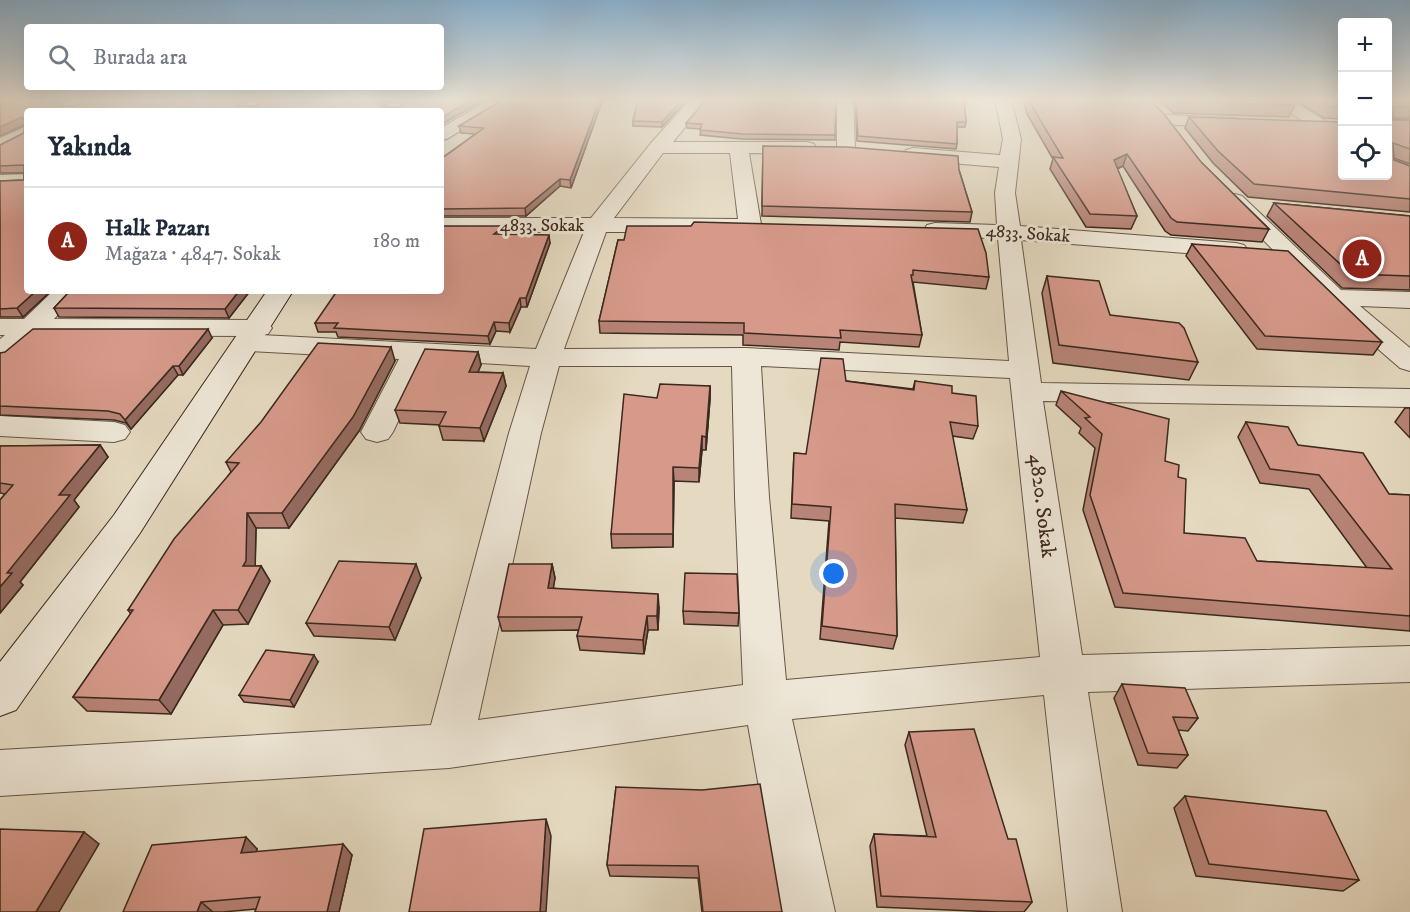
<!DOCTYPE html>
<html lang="tr">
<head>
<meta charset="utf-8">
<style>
  body { margin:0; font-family:"IM FELL DW Pica",serif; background:#f6f6f7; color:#1f2937 }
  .controls { position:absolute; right:18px; top:18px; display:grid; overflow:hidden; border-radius:6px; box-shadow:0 6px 24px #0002 }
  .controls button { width:54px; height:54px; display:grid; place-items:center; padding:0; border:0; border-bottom:2px solid #e0e1e3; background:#fff; color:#1f2937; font:30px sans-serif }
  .you { position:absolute; left:834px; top:574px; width:21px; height:21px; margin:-15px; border:4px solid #fff; border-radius:50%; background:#1a73e8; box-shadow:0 0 0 9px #1a73e833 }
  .badge { display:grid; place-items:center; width:39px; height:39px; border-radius:50%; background:#8f2418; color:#fff; font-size:20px; font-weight:700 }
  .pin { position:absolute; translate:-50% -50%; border:3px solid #fff; box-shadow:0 2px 6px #0006 }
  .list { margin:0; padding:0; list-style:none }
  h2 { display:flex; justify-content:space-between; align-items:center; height:78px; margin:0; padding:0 24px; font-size:26px }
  h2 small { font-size:20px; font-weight:400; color:#747a83 }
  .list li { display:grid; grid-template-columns:39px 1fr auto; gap:18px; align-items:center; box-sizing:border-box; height:108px; padding:0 24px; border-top:2px solid #e0e1e3 }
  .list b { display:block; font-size:22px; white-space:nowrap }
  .list p { margin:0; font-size:20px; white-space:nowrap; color:#747a83 }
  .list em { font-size:20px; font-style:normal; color:#747a83 }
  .icon { flex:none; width:33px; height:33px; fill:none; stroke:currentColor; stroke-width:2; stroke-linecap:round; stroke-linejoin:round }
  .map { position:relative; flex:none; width:1410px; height:912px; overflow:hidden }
  .search { position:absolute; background:#fff; box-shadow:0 6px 24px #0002; left:24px; top:24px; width:420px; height:66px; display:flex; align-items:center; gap:15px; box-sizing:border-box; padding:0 21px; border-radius:6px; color:#747a83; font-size:22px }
  .panel { position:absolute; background:#fff; box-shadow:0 6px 24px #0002; left:24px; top:108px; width:420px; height:186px; border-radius:6px }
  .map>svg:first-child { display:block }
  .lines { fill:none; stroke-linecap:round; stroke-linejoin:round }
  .street-casing { stroke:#665547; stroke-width:2 }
  .secondary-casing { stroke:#3b291e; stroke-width:2 }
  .street { fill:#eee7d7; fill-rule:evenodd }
  .secondary { fill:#eee7d7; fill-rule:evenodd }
  .wall { fill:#b88477; stroke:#3b291e; stroke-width:1.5 }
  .shaded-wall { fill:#966b61; stroke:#3b291e; stroke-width:1.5 }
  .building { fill:#d6998a; stroke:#3b291e; stroke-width:1.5 }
  .labels { text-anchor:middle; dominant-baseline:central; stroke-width:6; stroke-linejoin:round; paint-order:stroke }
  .far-street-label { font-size:18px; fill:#3b291e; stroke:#eee7d7 }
  .street-label { font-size:21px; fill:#3b291e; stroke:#eee7d7 }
</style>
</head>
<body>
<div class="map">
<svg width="1410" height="912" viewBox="0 0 1410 912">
  <rect width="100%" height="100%" fill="#e5dac1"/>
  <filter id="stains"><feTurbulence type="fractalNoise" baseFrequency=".00333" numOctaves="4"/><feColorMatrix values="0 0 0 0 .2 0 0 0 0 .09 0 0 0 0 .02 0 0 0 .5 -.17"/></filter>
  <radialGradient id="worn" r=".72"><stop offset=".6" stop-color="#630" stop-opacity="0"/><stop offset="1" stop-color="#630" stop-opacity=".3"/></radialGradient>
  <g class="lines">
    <defs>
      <g id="street">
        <path d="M75,99H96L78,111H57Z"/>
        <path d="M252,99H270L258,111H240Z"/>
        <path d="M394,99H412L401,111H383Z"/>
        <path d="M691,99H708L673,142H807L814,144L816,148L814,152L807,154L749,153L761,224L758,229L736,232H606L564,349L746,348L1009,361L998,238L935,237L927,235L924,230L927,225L935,223L997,225L995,193L999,167L913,160L906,158L904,154L906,150L913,148L1000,155L1003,139L995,99H1011L1021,139L1015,193L1020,226L1236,243L1244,245L1248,250L1244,255L1236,257L1021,240L1041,383L1410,389V407L1043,401L1082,655L1410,646V682L1088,692L1122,912H1068L1044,695L792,719L835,912H781L748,725L449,768L0,796V750L431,725L509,433L530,366L427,360L393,432L388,439L377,442L366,439L361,432L399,359L248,351L238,349L234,343L238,337L242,336L38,335L10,359L0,361V339L5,335H0V319H24L53,291H80L54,319L258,320L268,322L272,328L268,334L261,335L536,349L584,232H441V218H591L651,143ZM663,153H730L738,219L614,218ZM559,366H732L735,497L743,685L478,720L541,433ZM761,366L1010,378L1040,657L786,680L769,497Z"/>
        <path d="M837,99H853L855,148L853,152H839L837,148Z"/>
        <path d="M1268,99H1289L1342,131V143L1336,142Z"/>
        <path d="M1167,115L1233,118L1239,119L1242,123L1239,127L1233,128L1161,124L1158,120L1161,116Z"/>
        <path d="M27,126V138L0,152V138Z"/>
        <path d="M27,174V186L0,187V175Z"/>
        <path d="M1235,194L1242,196L1341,290L1410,292V308L1360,306L1410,348V371L1400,368L1325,303L1228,204L1224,200L1228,196Z"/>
        <path d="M0,416L114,422L125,425L130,432L125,439L114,442L0,436Z"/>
      </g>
      <g id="secondary">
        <path d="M491,99H512L447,139L441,140V128Z"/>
        <path d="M267,291H293L140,533L16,710L0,716V662L114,515Z"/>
      </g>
    </defs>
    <!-- street casing -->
    <use href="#street" class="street-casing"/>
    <!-- secondary casing -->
    <use href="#secondary" class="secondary-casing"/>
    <!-- street -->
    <use href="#street" class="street"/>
    <!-- secondary -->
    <use href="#secondary" class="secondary"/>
  </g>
  <!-- wall -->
  <g class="wall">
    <path d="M0,99L60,106H76L86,99H248L242,106H257L264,99H392L385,107L441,111H27V291H51L23,317H0V181L24,180V173H0V145L24,133L25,125L0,136Z"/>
    <path d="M504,99H603L571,188L560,186L526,216H441V159L475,134L461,133L459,126Z"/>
    <path d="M688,99L662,127L633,126V121Z"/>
    <path d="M855,99H964L966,122L965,127H957V144L956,149L857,141Z"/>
    <path d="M1023,99H1149L1201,162L1269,229L1262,242L1171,235L1165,231L1123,166L1117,169L1137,216L1131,229L1086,227L1050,169L1053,159L1027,114Z"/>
    <path d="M1159,99H1286L1295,105L1289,117L1173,113Z"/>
    <path d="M1293,99H1342V121V119L1324,118Z"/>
    <path d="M1388,99H1410V118H1393V120H1410V164L1394,158V160L1410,166V212L1248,197L1213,163L1185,128L1189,117L1342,176Z"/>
    <path d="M686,123L835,135V140L742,139L700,135L701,129L687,128Z"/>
    <path d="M763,146L959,170L972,212L970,222L762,216Z"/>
    <path d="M1274,203L1410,216V290L1342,288L1267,216Z"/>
    <path d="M504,226L505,234L550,243L527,307H521L510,332L496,331L490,344L338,337L336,332H318L315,323Z"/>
    <path d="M618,240L989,277L986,289L913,282L922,335L919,347L840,342L839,350L743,345V335L600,333L599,321Z"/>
    <path d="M1192,244L1382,342L1373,355L1257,349L1186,256Z"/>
    <path d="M1047,276L1110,315L1198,362L1189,380L1053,363L1042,293Z"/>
    <path d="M70,291H250L229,318L59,317L54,308Z"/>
    <path d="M212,338L183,375H178L131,429L126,423L114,420L0,415V353Z"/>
    <path d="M478,352L481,365L478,372L503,373L506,386L484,441L443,440L439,426L440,425L400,423L395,410Z"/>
    <path d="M395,361L359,431L289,528H256L255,566H261L270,581L248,624L223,625L171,714L87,711L73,697L131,614L128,610L231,472L226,462Z"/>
    <path d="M846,381L913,389L915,381L952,393L978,426L973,439L952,436L967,510L963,523L895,518L897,636L893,649L820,639L829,521L791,518L794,453L806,454Z"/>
    <path d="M710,386V399L706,450H702L699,482L674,481L673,547L612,548L611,534L657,398Z"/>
    <path d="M1061,391L1165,461L1178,477L1184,533L1257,561L1367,568L1309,489L1260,483L1238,437L1246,422L1298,445L1389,494L1410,495V631L1115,607L1083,510L1095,448L1079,433L1081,428L1056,405Z"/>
    <path d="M1405,408H1410V438L1395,422Z"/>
    <path d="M100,445L108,457L74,500L79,507L20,582L23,585L0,613V500L5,494L0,493V446Z"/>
    <path d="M552,564L555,578L553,588L659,607L658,630H648L644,654L580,650L577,636L579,630L502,631L498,617Z"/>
    <path d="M421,578L395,640L314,636L306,623Z"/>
    <path d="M683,611L739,613L738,626L684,624Z"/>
    <path d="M318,662L294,707L244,702L239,695Z"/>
    <path d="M1122,684L1198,718L1188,731L1178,730L1188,755L1177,768L1138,765L1114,698Z"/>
    <path d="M909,732L1008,839L1032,902L1024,912H997L877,907L870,846L874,834L927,836L905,745Z"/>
    <path d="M616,787L782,912H702L698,878L610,876L607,865Z"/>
    <path d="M1185,796L1359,880L1343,891L1196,876L1174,808Z"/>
    <path d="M257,849L256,852L352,855L339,912H255L256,909L223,912H123Z"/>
  </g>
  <!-- shaded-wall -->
  <g class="shaded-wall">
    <path d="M57,99H70L56,109L52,106V103Z"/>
    <path d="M239,99H248L238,109L236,106V103Z"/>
    <path d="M384,99H392L381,111L379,104Z"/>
    <path d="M473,99H486L441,125V118Z"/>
    <path d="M600,99H603L571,188L570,180Z"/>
    <path d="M683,99H688L662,127V122Z"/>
    <path d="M22,117L26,124L0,136V127Z"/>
    <path d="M1127,154L1123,166L1110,172L1114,160Z"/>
    <path d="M560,179V186L526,216L525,208Z"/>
    <path d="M504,226L505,234L496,242L494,234Z"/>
    <path d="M549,235L550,243L527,307L526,298Z"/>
    <path d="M36,291H51L23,317L17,308Z"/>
    <path d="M239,291H250L229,318L225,309Z"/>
    <path d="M520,298L521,307L510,332L509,323Z"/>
    <path d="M494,322L496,331L490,344L488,336Z"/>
    <path d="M208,329L212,338L183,375L179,366Z"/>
    <path d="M391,347L395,361L359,431L289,528L282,513Z"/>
    <path d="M478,352L481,365L472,385L469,372Z"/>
    <path d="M173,366L178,375L131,429L125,420Z"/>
    <path d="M503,373L506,386L484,441L480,428Z"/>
    <path d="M710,386V399L706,450V437Z"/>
    <path d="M702,436V450L699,482V468Z"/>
    <path d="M100,445L108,457L74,500L79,507L20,582L23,585L0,613V587L7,573L59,495Z"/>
    <path d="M673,467L674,481L673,547Z"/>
    <path d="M247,513L256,528L255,576L243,566Z"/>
    <path d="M416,564L421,578L395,640L389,627Z"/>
    <path d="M552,564L555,578L551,602L548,588Z"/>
    <path d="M261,566L270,581L248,624L238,610Z"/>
    <path d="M658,594L659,607L658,630L657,616Z"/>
    <path d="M213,610L223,625L171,714L159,700Z"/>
    <path d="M647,616L648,630L644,654L643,640Z"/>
    <path d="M314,655L318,662L294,707L290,700Z"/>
    <path d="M546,819L551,836L546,912H540Z"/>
    <path d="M84,832L99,844L59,912H36Z"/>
    <path d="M246,837L257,849L252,865L241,853Z"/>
    <path d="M343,844L352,855L339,912H327Z"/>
    <path d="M201,902L213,912H197Z"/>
  </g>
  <!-- building -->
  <g class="building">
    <path d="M0,99H57L52,103V106H76L86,99H239L236,103V106H257L264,99H384L379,104L381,107H399L407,99H473L441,118V111H27V291H36L17,308L0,309V181L24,180V165L0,166V145L24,133L25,118L22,117L0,127Z"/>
    <path d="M504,99H600L570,180L560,179L525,208L441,209V159L484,128L459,126Z"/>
    <path d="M638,99H683L662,122L633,121Z"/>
    <path d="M707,99H836L835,135L743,134L700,130L702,124L686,123Z"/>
    <path d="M856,99H964L966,122H957V144L858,136Z"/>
    <path d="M1029,99H1149L1164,114L1201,162L1269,229L1177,222L1171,218L1127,154L1114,160L1137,216L1090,214L1053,157L1063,158L1030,103Z"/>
    <path d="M1175,99H1286L1295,105L1177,102Z"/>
    <path d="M1317,99H1342V107H1329Z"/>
    <path d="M1388,99H1410V107H1393V120H1410V149L1393,143L1394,160L1410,166V199L1254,184L1218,151L1189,117L1342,122V176H1388Z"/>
    <path d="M763,146L847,147L958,156L959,170L972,212L762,206Z"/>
    <path d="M1274,203L1410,216V276L1351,274Z"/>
    <path d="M694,222L978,229L986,253L989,277L913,270V275H911L922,335L840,330L841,338L744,333V323L599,321L618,240H624L627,226H691Z"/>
    <path d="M441,226H504L494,234L549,235L526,298H520L509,323L494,322L488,336L334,328L338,323H315L337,291H441Z"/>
    <path d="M1192,244L1288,251L1382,342L1265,336Z"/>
    <path d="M1047,276L1099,281L1110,315L1179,323L1184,328L1198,362L1059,345Z"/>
    <path d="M70,291H239L225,309L54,308Z"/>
    <path d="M33,329H208L179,366H173L125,420L120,414L108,411L0,406V353L5,352Z"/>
    <path d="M318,343L391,347L353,417L282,513H247L246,561L243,566H261L238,610H213L159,700L73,697L133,610H128L174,539L239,463L226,462L261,422Z"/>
    <path d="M425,349L478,352L469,372L503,373L480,428L439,426L446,412L395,410Z"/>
    <path d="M821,358L843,359L846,381L914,390L915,381L952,386V393L976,396L978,426L950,422L967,510L895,504L897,636L822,626L831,507L792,504L794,453L806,454Z"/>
    <path d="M660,384L710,386L706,437L702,436L699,468L673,467V534H611L624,394L657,398Z"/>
    <path d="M1061,391L1169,419L1165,461L1179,465L1178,477L1186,479L1184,533L1245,538L1257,561L1392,569L1319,475L1270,469L1246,422L1288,427L1298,445L1363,453L1389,494L1410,495V616L1123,593L1090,495L1102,434L1085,418L1090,417Z"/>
    <path d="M100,445L59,495H70L7,573H12L0,587V500L13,485L0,483V446Z"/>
    <path d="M339,561L416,564L389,627L306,623Z"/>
    <path d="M509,564H552L548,588L658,594L657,616H647L643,640L577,636L582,617H498Z"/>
    <path d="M685,573L737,574L739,613L683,611Z"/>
    <path d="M266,650L314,655L290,700L239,695Z"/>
    <path d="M1122,684L1185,688L1198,718L1173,717L1188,755L1148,753Z"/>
    <path d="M974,729L1008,839H1016L1032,902L881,896L874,834L936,837L909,732Z"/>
    <path d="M760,784L782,912H703L698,866L607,865L616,787L702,790Z"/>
    <path d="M1185,796L1326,811L1359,880L1209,864Z"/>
    <path d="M546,819L540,912H409L424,829Z"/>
    <path d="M0,829L84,832L36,912H0Z"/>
    <path d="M246,837L241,853L343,844L327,912H255L260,897L201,902L197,912H123L152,845Z"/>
  </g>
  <!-- sky -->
  <linearGradient id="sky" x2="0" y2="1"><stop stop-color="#89b5d7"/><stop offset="0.44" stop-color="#f3eee3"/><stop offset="1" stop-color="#f3eee3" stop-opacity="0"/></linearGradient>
  <rect width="1410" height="227" fill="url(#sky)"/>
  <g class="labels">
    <!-- far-street labels -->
    <g class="far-street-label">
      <text x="542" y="226">4833. Sokak</text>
      <text transform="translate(1028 234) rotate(4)">4833. Sokak</text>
    </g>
    <!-- street labels -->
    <g class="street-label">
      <text transform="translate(1042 506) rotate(83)">4820. Sokak</text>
    </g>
  </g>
  <rect width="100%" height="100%" filter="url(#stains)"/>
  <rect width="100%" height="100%" fill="url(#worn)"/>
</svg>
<div class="controls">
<button>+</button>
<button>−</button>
<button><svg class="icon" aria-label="locate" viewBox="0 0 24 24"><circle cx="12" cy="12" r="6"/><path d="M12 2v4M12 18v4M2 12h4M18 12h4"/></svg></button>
</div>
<div class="you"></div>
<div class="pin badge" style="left:1362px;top:259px">A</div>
<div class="search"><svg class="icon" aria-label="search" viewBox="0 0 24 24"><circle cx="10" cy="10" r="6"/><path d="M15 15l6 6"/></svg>Burada ara</div>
<section class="panel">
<h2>Yakında<small></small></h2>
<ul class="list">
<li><span class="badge">A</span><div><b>Halk Pazarı</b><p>Mağaza · 4847. Sokak</p></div><em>180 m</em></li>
</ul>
</section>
</div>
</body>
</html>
